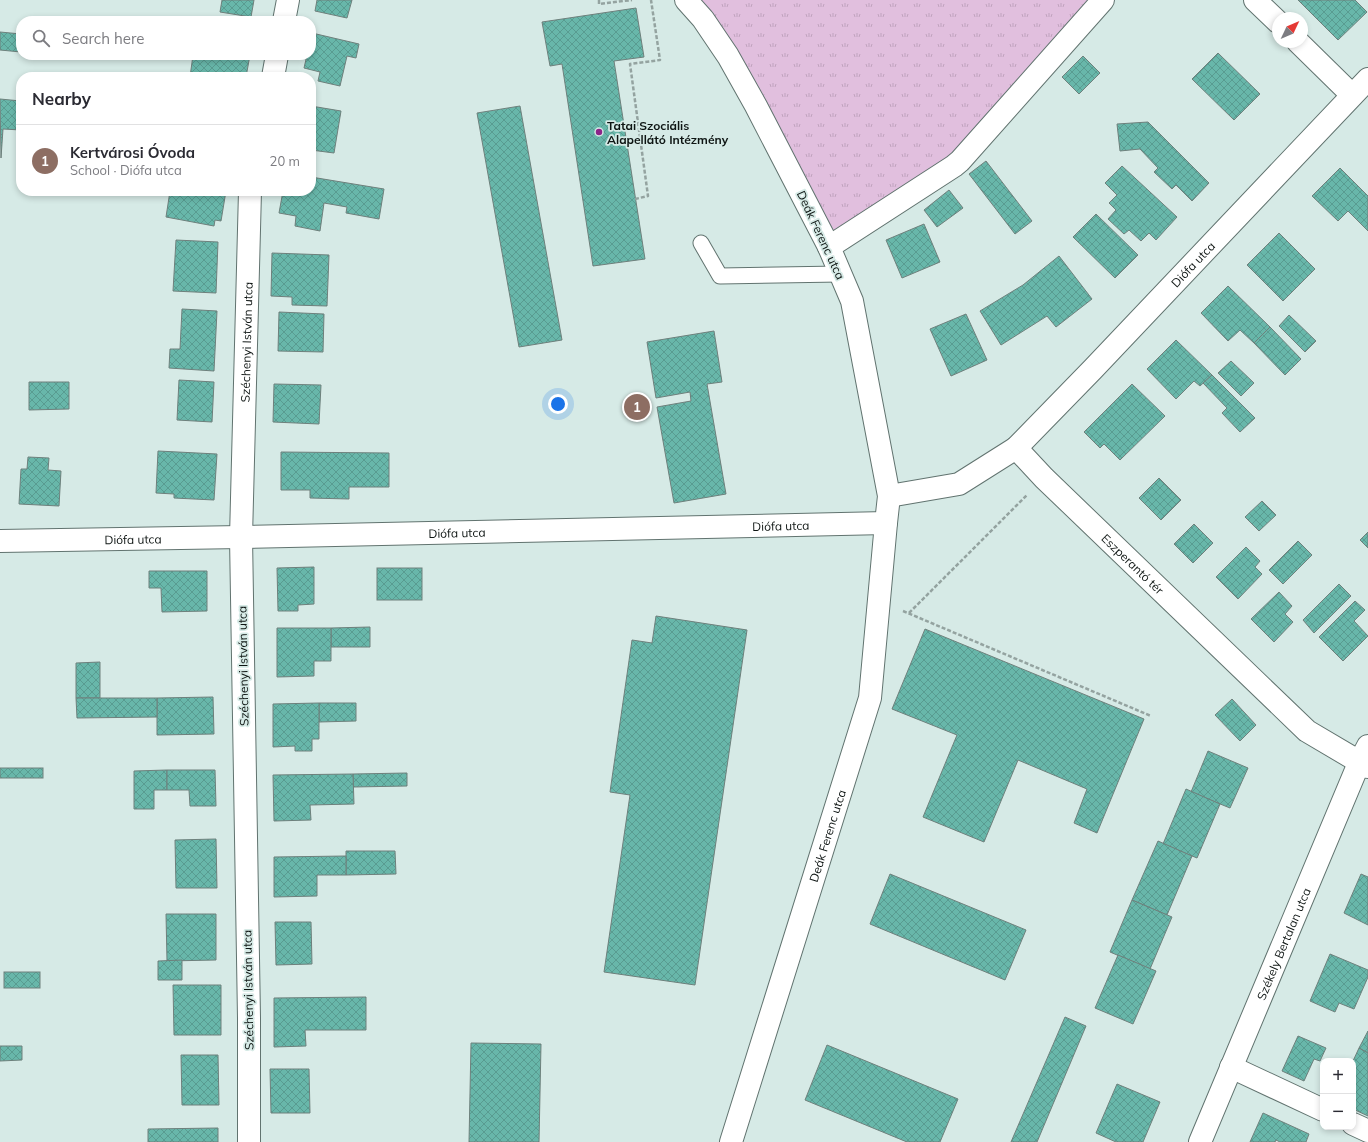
<!DOCTYPE html>
<html lang="en">
<head>
<meta charset="utf-8">
<style>
  body { margin:0; font-family:Mulish,sans-serif; background:#f7f7f7; color:#2b2b33 }
  .controls { position:absolute; right:12px; bottom:12px; display:grid; overflow:hidden; border-radius:8px; box-shadow:0 2px 6px #0003 }
  .controls button { width:36px; height:36px; display:grid; place-items:center; padding:0; border:0; border-bottom:1px solid #e1e1e2; background:#fff; color:#2b2b33; font:20px sans-serif }
  .compass { position:absolute; left:1272px; top:12px; width:36px; height:36px; border-radius:50%; background:#fff; box-shadow:0 2px 6px #0003; rotate:46deg }
  .you { position:absolute; left:558px; top:404px; width:14px; height:14px; margin:-10px; border:3px solid #fff; border-radius:50%; background:#1a73e8; box-shadow:0 0 0 6px #1a73e833 }
  .badge { display:grid; place-items:center; width:26px; height:26px; border-radius:50%; background:#8c2489; color:#fff; font-size:13px; font-weight:700 }
  .pin { position:absolute; translate:-50% -50%; border:2px solid #fff; box-shadow:0 1px 4px #0006 }
  .list { margin:0; padding:0; list-style:none }
  h2 { display:flex; justify-content:space-between; align-items:center; height:52px; margin:0; padding:0 16px; font-size:17px }
  h2 small { font-size:13px; font-weight:400; color:#7c7c81 }
  .list li { display:grid; grid-template-columns:26px 1fr auto; gap:12px; align-items:center; box-sizing:border-box; height:72px; padding:0 16px; border-top:1px solid #e1e1e2 }
  .list b { display:block; font-size:15px; white-space:nowrap }
  .list p { margin:0; font-size:13px; white-space:nowrap; color:#7c7c81 }
  .list em { font-size:13px; font-style:normal; color:#7c7c81 }
  .icon { flex:none; width:22px; height:22px; fill:none; stroke:currentColor; stroke-width:2; stroke-linecap:round; stroke-linejoin:round }
  .map { position:relative; flex:none; width:1368px; height:1142px; overflow:hidden }
  .search { position:absolute; background:#fff; box-shadow:0 2px 6px #0003; left:16px; top:16px; width:300px; height:44px; display:flex; align-items:center; gap:10px; box-sizing:border-box; padding:0 14px; border-radius:16px; color:#7c7c81; font-size:15px }
  .panel { position:absolute; background:#fff; box-shadow:0 2px 6px #0003; left:16px; top:72px; width:300px; height:124px; border-radius:16px }
  .map>svg:first-child { display:block }
  .park { fill:url(#park-tufts) }
  .building { fill:url(#building-cross-hatch); stroke:#6e807c }
  .lines { fill:none; stroke-linecap:round; stroke-linejoin:round }
  .service-casing { stroke:#61736f; stroke-width:17 }
  .minor-casing { stroke:#61736f; stroke-width:24 }
  .path { stroke:#94a3a0; stroke-width:2.5; stroke-dasharray:4 2; stroke-linecap:butt }
  .service { stroke:#fff; stroke-width:15 }
  .minor { stroke:#fff; stroke-width:22 }
  .poi-dot { fill:#8c2489; stroke:#d6eae6; stroke-width:1.5 }
  .labels { text-anchor:middle; dominant-baseline:central; stroke-width:3.5; stroke-linejoin:round; paint-order:stroke }
  .poi-label { font-size:12px; font-weight:bold; fill:#0e1513; stroke:#d6eae6; text-anchor:start }
  .street-label { font-size:12px; fill:#0e1513; stroke:#d6eae6 }
</style>
</head>
<body>
<div class="map">
<svg width="1368" height="1142" viewBox="0 0 1368 1142">
  <defs>
    <pattern id="park-tufts" width="24" height="20" patternUnits="userSpaceOnUse"><rect width="24" height="20" fill="#e1bfde"/><path d="M3 7l-1-3M5 7V3M7 7l1-3M15 17l-1-3M17 17v-4M19 17l1-3" fill="none" stroke="#c0a3be"/></pattern>
    <pattern id="building-cross-hatch" width="8" height="8" patternUnits="userSpaceOnUse"><rect width="8" height="8" fill="#68b7aa"/><path d="M0 0l8 8M0 8l8-8" fill="none" stroke="#599c91"/></pattern>
  </defs>
  <rect width="100%" height="100%" fill="#d6eae6"/>
  <!-- park -->
  <path class="park" d="M686,0H1103L967,155L829,247Z"/>
  <!-- building -->
  <g class="building">
    <path d="M222,0H254L251,17L220,12Z"/>
    <path d="M317,0H352L347,18L315,11Z"/>
    <path d="M1298,0H1355L1367,12L1338,40Z"/>
    <path d="M636,8L644,57L614,61L645,259L593,266L562,64L550,66L542,22Z"/>
    <path d="M0,32L21,34V52L0,50Z"/>
    <path d="M312,33L359,44L356,58L347,56L340,86L318,81L320,72L304,68L307,55H311Z"/>
    <path d="M1218,53L1260,94L1234,120L1192,79Z"/>
    <path d="M193,55H250L246,77H190Z"/>
    <path d="M1083,56L1100,73L1079,94L1062,77Z"/>
    <path d="M0,99L21,101V130L3,129L1,158Z"/>
    <path d="M311,106L341,111L334,153L311,150Z"/>
    <path d="M520,106L562,340L519,347L477,113Z"/>
    <path d="M1148,122L1209,183L1192,201L1176,185L1172,189L1154,172L1158,168L1140,149L1120,151L1117,124Z"/>
    <path d="M986,161L1032,221L1015,234L969,174Z"/>
    <path d="M1122,166L1177,217L1156,240L1149,233L1141,241L1129,230L1124,234L1108,219L1116,210L1109,203L1117,195L1105,183Z"/>
    <path d="M1340,168L1368,196V231L1348,211L1338,221L1312,196Z"/>
    <path d="M311,177L384,189L379,219L346,213L347,207L324,203L320,231L295,226L296,216L279,213L283,191H311Z"/>
    <path d="M949,190L963,208L937,227L924,210Z"/>
    <path d="M170,191H226L221,221L215,220L214,226L166,217Z"/>
    <path d="M1096,214L1138,255L1115,278L1073,237Z"/>
    <path d="M924,224L940,262L902,278L886,240Z"/>
    <path d="M1279,233L1315,269L1283,301L1247,265Z"/>
    <path d="M176,240L218,242L216,293L173,291Z"/>
    <path d="M272,253L329,255L327,306L292,305V297L271,296Z"/>
    <path d="M1059,256L1092,299L1056,327L1047,316L1001,345L980,311L1023,285Z"/>
    <path d="M1228,286L1270,327L1254,343L1240,330L1228,341L1201,313Z"/>
    <path d="M182,309L217,311L214,371L169,368L170,349H180Z"/>
    <path d="M279,312L324,314L323,352L278,351Z"/>
    <path d="M966,314L987,360L951,376L930,329Z"/>
    <path d="M1289,315L1316,341L1305,352L1279,326Z"/>
    <path d="M1270,327L1301,359L1285,375L1254,343Z"/>
    <path d="M714,331L722,382L707,384L726,494L674,503L657,407L691,401L690,392L656,398L647,342Z"/>
    <path d="M1176,340L1212,375L1200,386L1194,381L1176,399L1147,369Z"/>
    <path d="M1231,361L1254,383L1241,396L1218,373Z"/>
    <path d="M1212,375L1255,418L1240,432L1222,413L1227,408L1203,383Z"/>
    <path d="M179,380L214,382L212,422L177,420Z"/>
    <path d="M29,382H69V409L29,410Z"/>
    <path d="M274,384L321,385L319,424L273,422Z"/>
    <path d="M1132,384L1165,416L1120,460L1104,444L1100,448L1084,432Z"/>
    <path d="M158,451L217,454L214,500L174,498V494L156,493Z"/>
    <path d="M281,452L389,453V487H349V499L310,498V490H281Z"/>
    <path d="M28,457L49,458L48,470L61,471L59,506L19,504L21,469H27Z"/>
    <path d="M1159,478L1181,500L1161,520L1139,498Z"/>
    <path d="M1262,501L1276,515L1259,531L1245,517Z"/>
    <path d="M1194,524L1213,543L1193,563L1174,544Z"/>
    <path d="M1368,532V548L1360,540Z"/>
    <path d="M1298,541L1312,555L1283,584L1269,570Z"/>
    <path d="M1246,547L1260,561L1255,567L1262,574L1238,599L1216,577Z"/>
    <path d="M314,567V604L298,605V611H278L277,568Z"/>
    <rect x="377" y="568" width="45" height="32"/>
    <path d="M149,571H207V611L162,612L161,588H149Z"/>
    <path d="M1339,584L1351,596L1314,633L1303,620Z"/>
    <path d="M1279,592L1292,606L1285,614L1293,622L1274,642L1251,619Z"/>
    <path d="M1355,601L1365,610L1354,621L1368,636L1343,661L1319,637Z"/>
    <path d="M656,616L747,630L695,985L604,972L630,795L610,792L632,640L652,643Z"/>
    <path d="M370,627V647H331V628Z"/>
    <path d="M277,628H331V661H314V676L277,677Z"/>
    <path d="M925,629L1144,719L1097,833L1074,823L1087,789L1018,760L984,842L923,817L957,735L892,709Z"/>
    <path d="M100,662V698H76V663Z"/>
    <path d="M213,697L214,734L157,735V698Z"/>
    <path d="M76,698H157V717L77,718Z"/>
    <path d="M1232,699L1256,725L1240,741L1215,715Z"/>
    <path d="M319,703H356V721L319,722Z"/>
    <path d="M319,703V739H312V751H295V746L273,747V704Z"/>
    <path d="M1208,751L1248,768L1230,808L1191,792Z"/>
    <rect x="0" y="768" width="43" height="10"/>
    <path d="M167,770V790H154V809H134V771Z"/>
    <path d="M167,770H215L216,806H190L189,790H167Z"/>
    <path d="M407,773V786L353,787V774Z"/>
    <path d="M353,774L354,804L310,805L311,820L274,821L273,775Z"/>
    <path d="M1186,789L1220,804L1197,858L1163,844Z"/>
    <path d="M216,839L217,888H176L175,840Z"/>
    <path d="M1158,841L1192,856L1167,915L1132,900Z"/>
    <path d="M346,851H395L396,874L346,875Z"/>
    <path d="M346,856V875H317V896L274,897V857Z"/>
    <path d="M890,874L1026,930L1005,980L870,924Z"/>
    <path d="M1361,874L1368,877V925L1344,913Z"/>
    <path d="M1132,900L1172,917L1150,969L1110,952Z"/>
    <path d="M166,914H216V960L167,961Z"/>
    <path d="M275,922H311L312,964L276,965Z"/>
    <path d="M1330,954L1368,970V977L1354,1009L1339,1003L1335,1012L1310,1001Z"/>
    <path d="M1118,955L1156,971L1133,1024L1095,1008Z"/>
    <path d="M182,960V980H158V961Z"/>
    <rect x="4" y="972" width="36" height="16"/>
    <path d="M173,985H221V1035H174Z"/>
    <path d="M366,997V1030H305L306,1046L274,1047V998Z"/>
    <path d="M1065,1017L1086,1026L1037,1142H1011Z"/>
    <path d="M1368,1031V1053L1359,1048Z"/>
    <path d="M1298,1036L1326,1048L1320,1061L1314,1059L1304,1081L1282,1071Z"/>
    <path d="M471,1043L541,1044L539,1142H469Z"/>
    <path d="M827,1045L958,1099L940,1142H907L805,1100Z"/>
    <path d="M0,1046H22V1060L0,1061Z"/>
    <path d="M1359,1048L1368,1053V1116L1353,1109V1061Z"/>
    <path d="M181,1055H218L219,1105H182Z"/>
    <path d="M270,1069H309L310,1113H271Z"/>
    <path d="M1117,1084L1160,1102L1143,1142H1116L1096,1133Z"/>
    <path d="M1263,1113L1309,1134L1306,1142H1280L1276,1140L1275,1142H1250Z"/>
    <path d="M218,1128V1142H148V1129Z"/>
  </g>
  <g class="lines">
    <defs>
      <path id="service" d="M701,243L720,276L840,274"/>
      <g id="minor">
        <path d="M1255,0L1278,22"/>
        <path d="M284,21L288,0"/>
        <path d="M1298,42L1352,95"/>
        <path d="M273,77L277,55"/>
        <path d="M829,247L954,166L960,161L1103,0"/>
        <path id="s1" d="M1016,448L1093,369L1368,79"/>
        <path id="s2" d="M889,496L959,484L1016,448L1044,478L1307,731L1368,767"/>
        <path id="s3" d="M0,541L241,537L886,523L889,496L852,301L829,247L756,106L728,56L703,19L686,0"/>
        <path d="M1231,1067L1323,1110"/>
        <path d="M1353,1124L1368,1131"/>
        <path id="s4" d="M249,1142V1018L241,537L250,191"/>
        <path id="s5" d="M731,1142L870,698L886,523"/>
        <path id="s6" d="M1200,1142L1359,763L1368,746"/>
      </g>
    </defs>
    <!-- service casing -->
    <use href="#service" class="service-casing"/>
    <!-- minor casing -->
    <use href="#minor" class="minor-casing"/>
    <!-- path -->
    <g class="path">
      <path d="M599,0V4L632,0"/>
      <path d="M635,199L648,196L630,64L660,60L651,0"/>
      <path d="M903,611L1151,716"/>
      <path d="M909,613L1027,495"/>
    </g>
    <!-- service -->
    <use href="#service" class="service"/>
    <!-- minor -->
    <use href="#minor" class="minor"/>
  </g>
  <!-- markers -->
  <circle class="poi-dot" cx="599" cy="132" r="4"/>
  <g class="labels">
    <!-- poi labels -->
    <g class="poi-label">
      <text x="607" y="125">Tatai Szociális<tspan x="607" dy="14">Alapellátó Intézmény</tspan></text>
    </g>
    <!-- street labels -->
    <g class="street-label">
      <text transform="translate(821 235) rotate(65)">Deák Ferenc utca</text>
      <text stroke="none"><textPath href="#s1" startOffset="255">Diófa utca</textPath></text>
      <text stroke="none"><textPath href="#s4" startOffset="800">Széchenyi István utca</textPath></text>
      <text stroke="none"><textPath href="#s3" startOffset="781">Diófa utca</textPath></text>
      <text stroke="none"><textPath href="#s3" startOffset="457">Diófa utca</textPath></text>
      <text stroke="none"><textPath href="#s3" startOffset="133">Diófa utca</textPath></text>
      <text stroke="none"><textPath href="#s2" startOffset="303">Eszperantó tér</textPath></text>
      <text transform="translate(243 666) rotate(-91)">Széchenyi István utca</text>
      <text stroke="none"><textPath href="#s5" startOffset="321">Deák Ferenc utca</textPath></text>
      <text stroke="none"><textPath href="#s6" startOffset="215">Székely Bertalan utca</textPath></text>
      <text transform="translate(248 990) rotate(-91)">Széchenyi István utca</text>
    </g>
  </g>
</svg>
<div class="controls">
<button>+</button>
<button>−</button>
</div>
<svg class="compass" viewBox="-18 -18 36 36"><path d="M0-13l5 13h-10z" fill="#e53935"/><path d="M0 13l5-13h-10z" fill="#7c7c81"/></svg>
<div class="you"></div>
<div class="pin badge" style="left:637px;top:407px;background:#8d6e63">1</div>
<div class="search"><svg class="icon" aria-label="search" viewBox="0 0 24 24"><circle cx="10" cy="10" r="6"/><path d="M15 15l6 6"/></svg>Search here</div>
<section class="panel">
<h2>Nearby<small></small></h2>
<ul class="list">
<li><span class="badge" style="background:#8d6e63">1</span><div><b>Kertvárosi Óvoda</b><p>School · Diófa utca</p></div><em>20 m</em></li>
</ul>
</section>
</div>
</body>
</html>
